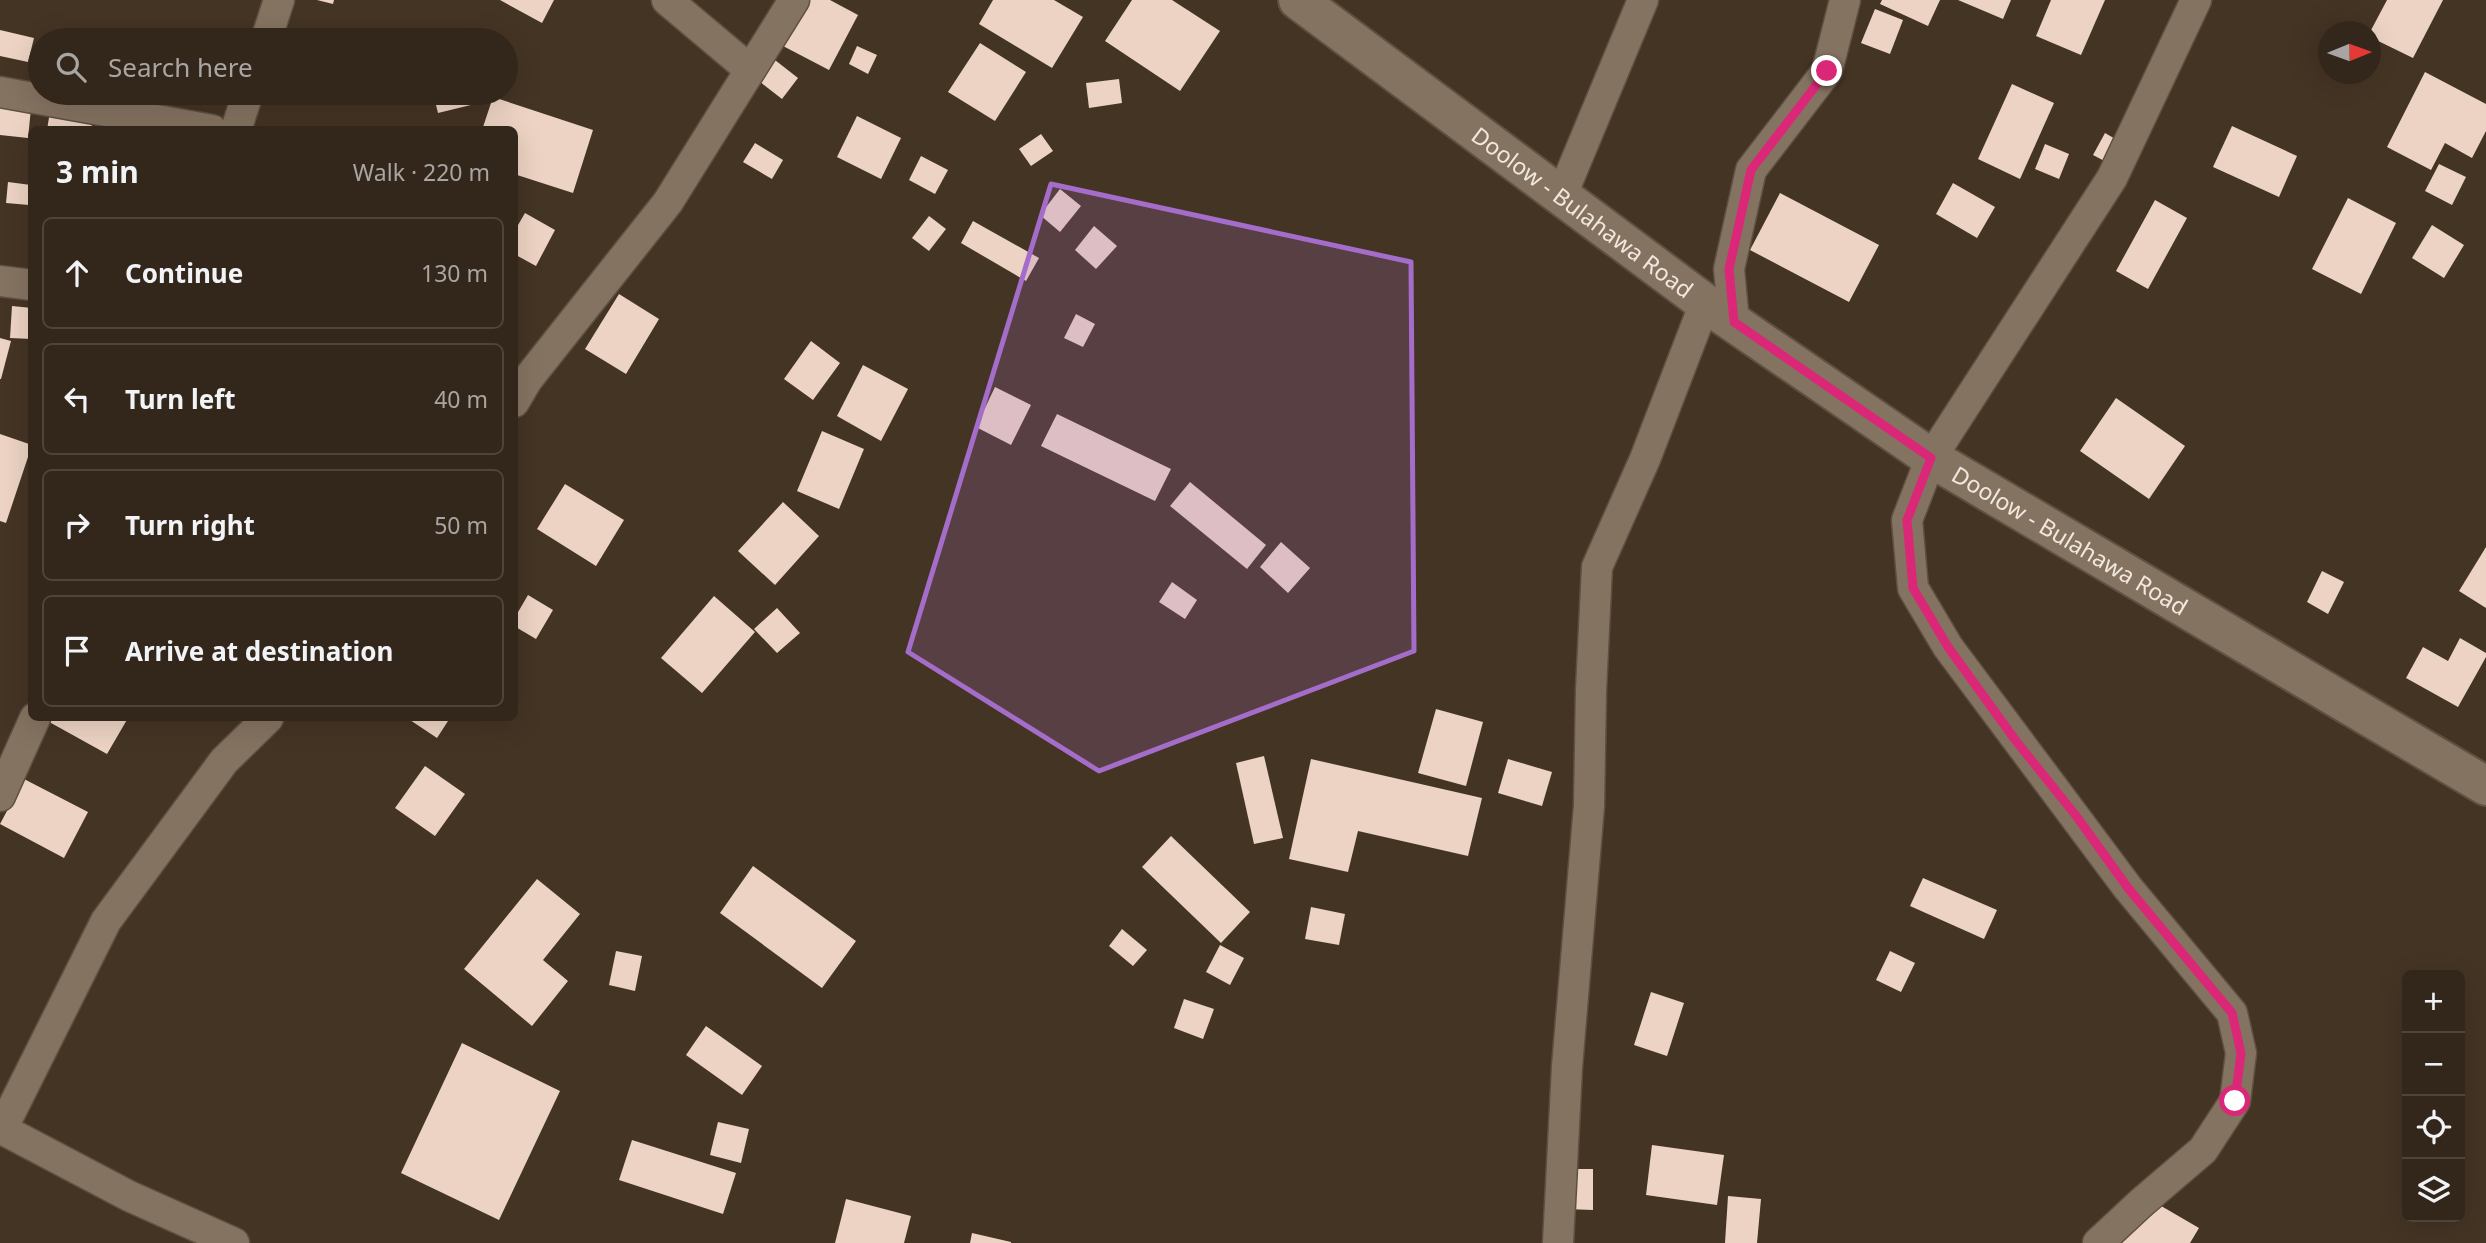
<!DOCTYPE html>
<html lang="en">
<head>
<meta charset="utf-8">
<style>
  body { margin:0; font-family:"Noto Sans",sans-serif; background:#3e3328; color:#f1f3f6 }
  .controls { position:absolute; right:21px; bottom:21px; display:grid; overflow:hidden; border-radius:10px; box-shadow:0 7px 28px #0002 }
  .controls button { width:63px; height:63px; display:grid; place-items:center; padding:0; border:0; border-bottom:2px solid #4e443a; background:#33271b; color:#f1f3f6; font:35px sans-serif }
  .compass { position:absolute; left:2318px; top:21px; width:63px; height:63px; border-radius:50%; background:#33271b; box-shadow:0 7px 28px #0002; rotate:89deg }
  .stop { position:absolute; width:21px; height:21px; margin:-16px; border:5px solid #db2777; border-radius:50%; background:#fff }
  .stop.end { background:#db2777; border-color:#fff; box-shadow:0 2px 7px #0008 }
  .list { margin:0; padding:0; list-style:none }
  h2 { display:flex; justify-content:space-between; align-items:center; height:91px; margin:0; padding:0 28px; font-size:30px }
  h2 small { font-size:23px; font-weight:400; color:#a9a5a3 }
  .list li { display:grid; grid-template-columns:46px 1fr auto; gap:21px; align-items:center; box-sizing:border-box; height:112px; margin:0 14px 14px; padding:0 14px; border:2px solid #4e443a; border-radius:10px }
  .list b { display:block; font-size:26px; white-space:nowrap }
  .list em { font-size:23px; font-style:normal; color:#a9a5a3 }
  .icon { flex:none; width:38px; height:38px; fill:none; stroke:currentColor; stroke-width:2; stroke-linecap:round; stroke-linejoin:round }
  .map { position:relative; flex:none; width:2486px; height:1243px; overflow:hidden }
  .search { position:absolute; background:#33271b; box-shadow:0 7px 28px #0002; left:28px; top:28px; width:490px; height:77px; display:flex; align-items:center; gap:18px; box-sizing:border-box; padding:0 24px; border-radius:38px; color:#a9a5a3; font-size:26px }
  .panel { position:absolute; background:#33271b; box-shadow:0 7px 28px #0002; left:28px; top:126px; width:490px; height:595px; border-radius:10px }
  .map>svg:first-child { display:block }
  .building { fill:#ecd3c3 }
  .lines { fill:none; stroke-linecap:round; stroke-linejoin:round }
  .minor-casing { stroke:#5e5042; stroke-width:33 }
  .secondary-casing { stroke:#5e5042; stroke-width:42 }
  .minor { stroke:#857361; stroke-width:30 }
  .secondary { stroke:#857361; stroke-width:38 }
  .route { stroke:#db2777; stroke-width:9 }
  .marked { fill:#a56dca; fill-opacity:0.2; stroke:#a56dca; stroke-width:5; stroke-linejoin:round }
  .labels { text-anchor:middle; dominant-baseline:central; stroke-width:7; stroke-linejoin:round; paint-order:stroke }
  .street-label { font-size:23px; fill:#f2e7dd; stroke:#392a1a }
</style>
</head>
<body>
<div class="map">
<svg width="2486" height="1243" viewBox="0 0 2486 1243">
  <rect width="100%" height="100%" fill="#443424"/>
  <!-- building -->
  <g class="building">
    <path d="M317,0H334L333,4Z"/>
    <path d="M500,0H554L542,23Z"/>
    <path d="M807,0H830L858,15L829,70L783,46Z"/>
    <path d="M993,0H1054L1083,17L1052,68L979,24Z"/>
    <path d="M1132,0H1172L1220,31L1180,91L1105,41Z"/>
    <path d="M1882,0H1940L1928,26L1880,4Z"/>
    <path d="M1958,0H2011L2003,19Z"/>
    <path d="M2051,0H2105L2081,55L2036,36Z"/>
    <path d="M2387,0H2443L2413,58L2370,37V32Z"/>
    <path d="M1875,9L1903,20L1890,54L1861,43Z"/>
    <path d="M0,30L34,38L28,62L0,56Z"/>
    <path d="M980,43L1026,72L995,121L948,92Z"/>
    <path d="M857,46L877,55L868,74L849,64Z"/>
    <path d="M766,53L798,78L782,99L750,74Z"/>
    <path d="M2425,72L2486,104V131L2472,158L2445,143L2431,170L2387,147Z"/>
    <path d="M1119,79L1122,103L1089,108L1086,83Z"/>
    <path d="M2012,84L2054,103L2020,179L1978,159Z"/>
    <path d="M433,93H472L475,104L438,113Z"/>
    <path d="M493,97L593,130L573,193L514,174V130H482Z"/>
    <path d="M0,105L31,109L28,138L0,135Z"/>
    <path d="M51,105L94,111L91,130H47Z"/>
    <path d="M857,116L901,138L881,179L837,157Z"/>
    <path d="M2232,126L2297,156L2279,197L2213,167Z"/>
    <path d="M2105,133L2124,144L2112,165L2093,155Z"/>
    <path d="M1041,134L1053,151L1031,166L1019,149Z"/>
    <path d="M755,143L783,160L772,179L743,162Z"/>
    <path d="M2045,144L2069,154L2059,179L2035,169Z"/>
    <path d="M921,156L948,170L935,194L909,180Z"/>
    <path d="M2439,164L2466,177L2452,205L2425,191Z"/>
    <path d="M8,182L31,185L29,205L6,203Z"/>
    <path d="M1953,183L1995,207L1977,238L1936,214Z"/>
    <path d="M1060,189L1081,206L1060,232L1040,215Z"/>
    <path d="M1780,193L1879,245L1849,302L1750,250Z"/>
    <path d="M2348,198L2396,223L2361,294L2312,269Z"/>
    <path d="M2155,200L2187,218L2148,289L2116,271Z"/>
    <path d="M525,213L555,230L536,266L514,254V232Z"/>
    <path d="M929,216L946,229L929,251L912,238Z"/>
    <path d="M973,221L1039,258L1026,281L961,243Z"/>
    <path d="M2432,225L2464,245L2444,278L2412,258Z"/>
    <path d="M1094,226L1117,246L1096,269L1075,250Z"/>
    <path d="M619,294L659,319L626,374L585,349Z"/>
    <path d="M12,306L32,308V339L10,338Z"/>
    <path d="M1076,314L1095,324L1083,347L1064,338Z"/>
    <path d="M0,338L11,341L1,379H0Z"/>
    <path d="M811,341L840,363L813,400L784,379Z"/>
    <path d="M863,365L908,389L881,441L837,416Z"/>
    <path d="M995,387L1031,405L1011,445L976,427Z"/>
    <path d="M2116,398L2185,446L2149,499L2080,451Z"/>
    <path d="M1057,414L1171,469L1155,501L1041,446Z"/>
    <path d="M822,431L864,449L839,509L797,491Z"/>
    <path d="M0,434L32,445L6,523L0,521Z"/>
    <path d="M1190,482L1266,545L1247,569L1170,506Z"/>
    <path d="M565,484L624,520L596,566L537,529Z"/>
    <path d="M783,502L819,536L775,585L738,551Z"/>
    <path d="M1281,542L1310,568L1288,593L1260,567Z"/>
    <path d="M2486,547V608L2459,591Z"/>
    <path d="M2322,571L2344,582L2328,614L2307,602Z"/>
    <path d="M1172,582L1197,600L1185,619L1159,602Z"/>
    <path d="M528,595L553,610L536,639L514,626V619Z"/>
    <path d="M714,596L755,632L702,693L661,658Z"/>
    <path d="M777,608L800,633L777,653L754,629Z"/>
    <path d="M2460,638L2486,653V657L2458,707L2406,678L2423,647L2448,661Z"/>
    <path d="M1436,709L1483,722L1466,786L1418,773Z"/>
    <path d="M42,718H128L107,754Z"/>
    <path d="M412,718H450L437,738L410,720Z"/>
    <path d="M1264,756L1283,838L1254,844L1236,763Z"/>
    <path d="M1311,759L1482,798L1468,856L1358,831L1348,872L1289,859Z"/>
    <path d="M1508,759L1552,772L1542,806L1498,793Z"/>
    <path d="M425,766L465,794L435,836L395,808Z"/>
    <path d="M24,779L88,812L64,858L0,824Z"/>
    <path d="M1171,836L1250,912L1221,943L1142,867Z"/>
    <path d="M753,866L856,941L822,988L720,913Z"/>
    <path d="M1923,878L1997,910L1984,939L1910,906Z"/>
    <path d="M537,879L580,914L543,960L568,981L532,1026L464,969Z"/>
    <path d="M1311,907L1345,914L1339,945L1305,939Z"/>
    <path d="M1122,929L1147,950L1133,966L1109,946Z"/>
    <path d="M1220,945L1244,958L1230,985L1206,972Z"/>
    <path d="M616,951L642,956L635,991L609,985Z"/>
    <path d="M1890,951L1915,963L1901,992L1876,980Z"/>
    <path d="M1651,992L1684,1003L1667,1056L1634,1045Z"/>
    <path d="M1184,999L1214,1009L1203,1039L1174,1028Z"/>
    <path d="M706,1026L762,1066L742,1095L686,1055Z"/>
    <path d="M462,1043L560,1091L499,1220L401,1173Z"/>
    <path d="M718,1122L749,1129L741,1163L710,1155Z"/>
    <path d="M632,1140L736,1173L723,1214L619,1180Z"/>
    <path d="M1652,1145L1724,1155L1717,1205L1646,1195Z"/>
    <path d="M1565,1169H1593V1210L1565,1209Z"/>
    <path d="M1728,1196L1761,1199L1757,1243H1725Z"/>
    <path d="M2144,1196L2199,1228L2190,1243H2118Z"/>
    <path d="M846,1199L911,1216L904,1243H835Z"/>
    <path d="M972,1233L1011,1242V1243H970Z"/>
  </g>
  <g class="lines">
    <defs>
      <g id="minor">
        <path d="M667,0L749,69"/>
        <path d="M266,40L279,0"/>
        <path d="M0,92L212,130"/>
        <path d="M236,130L248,93"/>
        <path d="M1561,197L1643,0"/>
        <path d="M0,281L32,285"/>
        <path d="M1734,322L1729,269L1751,170L1827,71L1845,0"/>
        <path d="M514,402L527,380L668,202L794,0"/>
        <path d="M0,796L35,718"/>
        <path d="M0,1128L129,1196L234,1243"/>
        <path d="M2,1129L106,921L224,761L268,718"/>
        <path d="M1558,1243L1567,1067L1589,806L1591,690L1597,567L1645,459L1705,303"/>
        <path d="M2098,1243L2141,1203L2203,1150L2235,1101L2241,1053L2232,1013L2128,888L1948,647L1913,588L1907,520L1931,458L2112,178L2196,0"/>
      </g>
      <g id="secondary">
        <path id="s1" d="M1298,0L1705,303L1931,458L2486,786"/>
      </g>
    </defs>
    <!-- minor casing -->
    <use href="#minor" class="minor-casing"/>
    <!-- secondary casing -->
    <use href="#secondary" class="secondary-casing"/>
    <!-- minor -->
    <use href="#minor" class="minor"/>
    <!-- secondary -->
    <use href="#secondary" class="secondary"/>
  </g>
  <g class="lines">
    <!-- route -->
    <path class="route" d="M1827,71L1751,170L1729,269L1734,322L1931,458L1907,520L1913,588L1948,647L2016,741L2077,817L2128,888L2232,1013L2241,1053L2235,1101"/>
  </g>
  <!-- marked area -->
  <path class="marked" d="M1051,184L1411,262L1414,651L1099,771L908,652Z"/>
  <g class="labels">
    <!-- street labels -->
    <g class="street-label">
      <text stroke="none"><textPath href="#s1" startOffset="355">Doolow - Bulahawa Road</textPath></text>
      <text stroke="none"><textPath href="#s1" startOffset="943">Doolow - Bulahawa Road</textPath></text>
    </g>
  </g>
</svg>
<div class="controls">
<button>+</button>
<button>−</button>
<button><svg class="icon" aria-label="locate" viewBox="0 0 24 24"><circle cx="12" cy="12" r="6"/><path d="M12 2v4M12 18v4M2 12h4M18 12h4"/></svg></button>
<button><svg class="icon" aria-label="layers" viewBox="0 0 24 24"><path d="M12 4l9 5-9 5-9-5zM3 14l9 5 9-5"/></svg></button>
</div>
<svg class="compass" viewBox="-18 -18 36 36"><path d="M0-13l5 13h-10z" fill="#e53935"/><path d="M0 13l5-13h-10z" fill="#a9a5a3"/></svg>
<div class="stop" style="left:2235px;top:1101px"></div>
<div class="stop end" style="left:1827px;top:71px"></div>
<div class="search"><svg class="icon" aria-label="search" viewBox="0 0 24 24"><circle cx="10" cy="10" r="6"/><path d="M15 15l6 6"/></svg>Search here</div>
<section class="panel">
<h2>3 min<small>Walk · 220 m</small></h2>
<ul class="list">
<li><svg class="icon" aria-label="ahead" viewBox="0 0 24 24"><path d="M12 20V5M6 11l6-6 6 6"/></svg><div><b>Continue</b></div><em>130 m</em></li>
<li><svg class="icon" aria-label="left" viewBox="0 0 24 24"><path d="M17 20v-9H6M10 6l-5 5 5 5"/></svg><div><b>Turn left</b></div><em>40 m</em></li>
<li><svg class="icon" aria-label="right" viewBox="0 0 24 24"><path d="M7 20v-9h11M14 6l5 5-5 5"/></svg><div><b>Turn right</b></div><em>50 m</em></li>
<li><svg class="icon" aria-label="arrive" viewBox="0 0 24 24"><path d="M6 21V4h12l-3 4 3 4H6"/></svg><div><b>Arrive at destination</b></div></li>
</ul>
</section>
</div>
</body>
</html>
